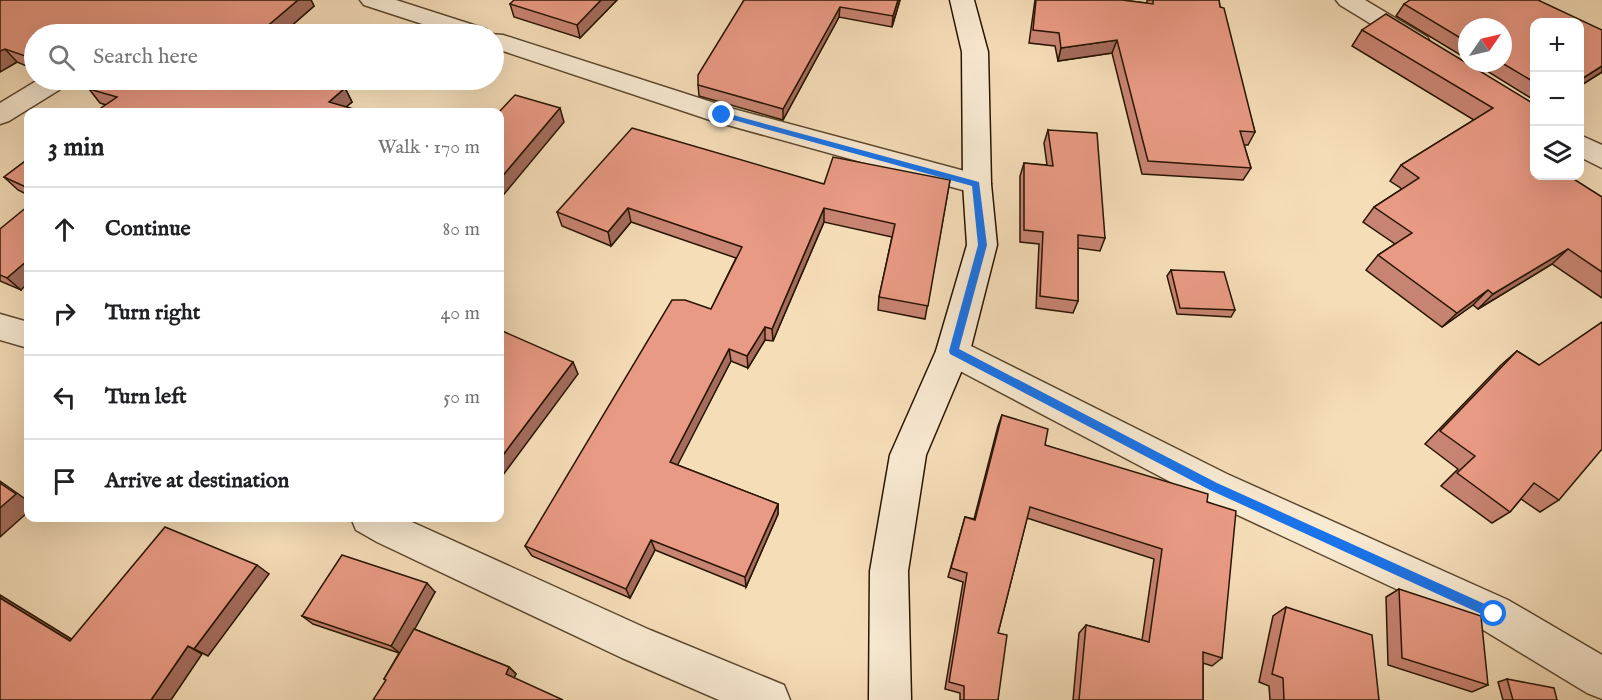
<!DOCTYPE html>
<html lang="en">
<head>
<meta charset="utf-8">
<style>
  body { margin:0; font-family:"IM FELL English",serif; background:#f6f6f6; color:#202124 }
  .controls { position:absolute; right:18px; top:18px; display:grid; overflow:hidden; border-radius:12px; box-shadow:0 6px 24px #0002 }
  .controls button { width:54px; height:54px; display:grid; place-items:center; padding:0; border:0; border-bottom:2px solid #e0e0e0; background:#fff; color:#202124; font:30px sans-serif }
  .compass { position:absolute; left:1458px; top:18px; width:54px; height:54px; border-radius:50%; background:#fff; box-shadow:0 6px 24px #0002; rotate:56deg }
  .stop { position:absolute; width:18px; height:18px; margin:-14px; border:4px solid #1a73e8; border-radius:50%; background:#fff }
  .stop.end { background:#1a73e8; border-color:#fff; box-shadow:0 2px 6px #0008 }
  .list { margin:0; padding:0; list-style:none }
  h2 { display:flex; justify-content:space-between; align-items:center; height:78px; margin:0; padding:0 24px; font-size:26px }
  h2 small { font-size:20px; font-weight:400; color:#757577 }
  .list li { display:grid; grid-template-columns:39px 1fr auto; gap:18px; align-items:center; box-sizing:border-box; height:84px; padding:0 24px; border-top:2px solid #e0e0e0 }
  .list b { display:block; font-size:22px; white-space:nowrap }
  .list em { font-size:20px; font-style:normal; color:#757577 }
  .icon { flex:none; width:33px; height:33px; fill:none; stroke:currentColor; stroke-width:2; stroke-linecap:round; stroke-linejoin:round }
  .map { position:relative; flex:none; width:1602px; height:700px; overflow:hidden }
  .search { position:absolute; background:#fff; box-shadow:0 6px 24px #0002; left:24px; top:24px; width:480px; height:66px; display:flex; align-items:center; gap:15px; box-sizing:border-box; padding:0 21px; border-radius:33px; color:#757577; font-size:22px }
  .panel { position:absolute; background:#fff; box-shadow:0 6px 24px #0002; left:24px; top:108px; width:480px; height:414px; border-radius:12px }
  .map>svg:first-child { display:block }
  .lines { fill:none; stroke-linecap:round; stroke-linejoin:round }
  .street-casing { stroke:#5b472e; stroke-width:3 }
  .secondary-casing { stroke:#281500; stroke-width:3 }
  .street { fill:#f8e9d1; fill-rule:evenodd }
  .secondary { fill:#f8e9d1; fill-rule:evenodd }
  .wall { fill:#c88472; stroke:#281500; stroke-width:1.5 }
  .shaded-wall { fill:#a36c5c; stroke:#281500; stroke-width:1.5 }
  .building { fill:#e99a84; stroke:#281500; stroke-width:1.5 }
  .route { fill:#1a73e8 }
</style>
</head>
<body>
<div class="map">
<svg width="1602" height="700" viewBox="0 0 1602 700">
  <rect width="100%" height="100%" fill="#f5ddb8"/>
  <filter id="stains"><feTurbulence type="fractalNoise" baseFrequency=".00333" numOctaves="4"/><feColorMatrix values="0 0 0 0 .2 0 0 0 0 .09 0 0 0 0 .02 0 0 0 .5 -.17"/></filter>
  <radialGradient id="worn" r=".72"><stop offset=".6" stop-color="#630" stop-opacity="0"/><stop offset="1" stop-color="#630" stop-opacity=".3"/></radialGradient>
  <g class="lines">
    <defs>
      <g id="street">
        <path d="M360,0H396L486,29L489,34L503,35L730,108L987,177L991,184L987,191L977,194L713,121L494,48V34H453L364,5Z"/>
        <path d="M1336,0H1365L1427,37L1430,42L1427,47L1418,50L1409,47L1340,5Z"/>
        <path d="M38,80H60L63,84L59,90L9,121L0,124V103Z"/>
        <path d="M1580,135L1602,145V168L1580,157Z"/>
        <path d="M0,314L28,322V348L0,340Z"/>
        <path d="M953,337L1227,474L1508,600L1602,655V699L1587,693L1480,628L1201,498L941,361L936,351L941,341Z"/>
        <path d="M351,518H403L650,630L784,685L790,700H719L622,658L377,542L356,530Z"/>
      </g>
      <path id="secondary" d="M950,0H974L988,52L991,184L997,245L970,351L926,455L908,571L911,700H869L870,571L890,455L936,351L967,245L963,184L962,52Z"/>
    </defs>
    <!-- street casing -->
    <use href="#street" class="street-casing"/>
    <!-- secondary casing -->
    <use href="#secondary" class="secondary-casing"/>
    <!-- street -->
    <use href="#street" class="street"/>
    <!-- secondary -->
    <use href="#secondary" class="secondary"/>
  </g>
  <!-- wall -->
  <g class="wall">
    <path d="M0,0H311L314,6L282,34H34V69L17,62L0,72Z"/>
    <path d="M617,0L580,38L514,17L510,4Z"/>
    <path d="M744,0H900L892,27L839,17L783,120L699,96L698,85Z"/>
    <path d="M1035,0H1122L1147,3V0H1219L1220,7L1255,132L1248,145H1244L1251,168L1243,180L1142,174L1112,53L1058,61L1055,46L1029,43Z"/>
    <path d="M1404,4L1602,30V72L1580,86L1534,22V100L1474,63H1503L1467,27V59L1396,16Z"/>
    <path d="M1362,30L1534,104L1533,108L1534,176L1602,197V298L1552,264L1478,309L1473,305L1442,327L1366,270L1378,255L1395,244L1363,222L1374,207L1402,189L1390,181L1401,165L1474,120L1352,46Z"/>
    <path d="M65,80H318L345,88L352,102L346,107L106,105L100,103L89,89H90Z"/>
    <path d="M1048,130L1105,238L1100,251L1078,248V301L1073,313L1036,308L1039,244L1020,242V176L1024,163L1047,165L1044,143Z"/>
    <path d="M28,159V195L18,190L4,177Z"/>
    <path d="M950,180L925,319L878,310L879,297L892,237L824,222L773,341L765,340L748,368L731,361L677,465L778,504V514L746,587L655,550L630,598L532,556L525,546L711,309L736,258L631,222L611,246L562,226L557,212L824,184Z"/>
    <path d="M0,229L21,290L0,281Z"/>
    <path d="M1171,270L1235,310L1231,317L1177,314L1167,276Z"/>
    <path d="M1517,351L1539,365L1559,500L1540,512L1521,499L1510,512L1492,523L1441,486L1458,469L1425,444L1501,365Z"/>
    <path d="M1002,415L1045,445L1207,502L1222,658L1212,666L1203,663V700H1073L1079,633L1086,625L1142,640L1154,559L1027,518L998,633V700H960V693L945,689L963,582L948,577L965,517L974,519L998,426Z"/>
    <path d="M1399,589L1488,685L1472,692L1388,665L1386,597Z"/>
    <path d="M435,592L414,629L509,667L516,674L514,678L386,680L384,679L399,653L313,624L302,616Z"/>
    <path d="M1286,607L1379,700H1270L1269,686L1259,682L1273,616Z"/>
    <path d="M1507,679L1557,700H1503L1498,682Z"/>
  </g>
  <!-- shaded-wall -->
  <g class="shaded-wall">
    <path d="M298,0H311L314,6L282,34H258Z"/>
    <path d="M601,0H617L580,38L577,25Z"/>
    <path d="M898,0H900L892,27L893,16Z"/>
    <path d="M840,7L839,17L783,120V109Z"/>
    <path d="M1117,40L1112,53L1058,61L1061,48Z"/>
    <path d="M5,49L17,62L0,72V51Z"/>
    <path d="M1602,66V72L1580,86V80Z"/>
    <path d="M345,88L352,102L340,112L329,102Z"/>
    <path d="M560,108L564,122L500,199V179Z"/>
    <path d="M628,208L631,222L611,246L608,232Z"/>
    <path d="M824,208V222L773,341L772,329Z"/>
    <path d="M1568,249L1552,264L1478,309L1493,294Z"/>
    <path d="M28,260V283L21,290L7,278Z"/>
    <path d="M1488,290L1473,305L1442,327L1457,313Z"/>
    <path d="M765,327V340L748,368L747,356Z"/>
    <path d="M729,349L731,361L673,474L670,462Z"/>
    <path d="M573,362L578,374L500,479V459Z"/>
    <path d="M0,481L28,501V512L0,537Z"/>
    <path d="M778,504V514L746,587L745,577Z"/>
    <path d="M651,540L655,550L630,598L626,589Z"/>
    <path d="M257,565L269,574L208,656L194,649Z"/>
    <path d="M427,583L435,592L401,654L391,646Z"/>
    <path d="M0,595L86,648L70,641L0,598Z"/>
    <path d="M188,646L202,654L171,700H151Z"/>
    <path d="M509,667L516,674L512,681L506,674Z"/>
  </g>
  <!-- building -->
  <g class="building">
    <path d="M0,0H298L258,34H34V59L5,49L0,51Z"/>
    <path d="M514,0H601L577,25L510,4Z"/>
    <path d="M744,0H898L893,16L840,7L783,109L698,85V75Z"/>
    <path d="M1036,0H1122L1153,4V0H1219L1220,7L1224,8L1255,132L1240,131L1251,168L1148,161L1117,40L1061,48L1059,33L1033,30Z"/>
    <path d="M1410,0H1538L1602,30V66L1580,80V22H1534V82L1502,63L1503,27H1467V42L1404,4Z"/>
    <path d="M1386,14L1534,104V106L1532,107L1534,109V176H1569L1602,197V272L1568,249L1493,294L1488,290L1457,313L1378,255L1412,233L1374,207L1419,178L1401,165L1493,108L1362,30Z"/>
    <path d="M93,80H318L345,88L329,102L364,112H95L117,97L89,89L99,82Z"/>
    <path d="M515,95L560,108L500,179L499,112Z"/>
    <path d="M632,128L824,184L833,157L950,180L928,306L879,297L895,224L824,208L772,329L765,327L747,356L729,349L670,462L778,504L745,577L651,540L626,589L525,546L672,300H685L711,309L742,247L628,208L608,232L557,212Z"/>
    <path d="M1048,130L1097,133L1105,238L1078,235V301L1040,296L1043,232L1024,230V163L1053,166Z"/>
    <path d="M28,159V188L4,177Z"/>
    <path d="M28,206V260L7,278L0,275V229Z"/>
    <path d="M1171,270L1224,272L1235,310L1180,308Z"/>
    <path d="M1602,322V449L1559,500L1534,483L1510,512L1457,473L1475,456L1440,431L1517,351L1539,365Z"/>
    <path d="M500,330L573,362L500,459Z"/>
    <path d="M1002,415L1048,429L1045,445L1208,494L1207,502L1236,511L1222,658L1203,652V700H1079L1086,625L1149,642L1162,549L1030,507L998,633L1007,635L998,700H964V686L949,682L967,573L951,568L965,517L975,520Z"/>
    <path d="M0,483L16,494L0,508Z"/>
    <path d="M165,527L257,565L194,649L188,646L151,700H0V598L70,641Z"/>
    <path d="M342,555L427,583L391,646L302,616Z"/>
    <path d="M1399,589L1481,616L1488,685L1402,658Z"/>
    <path d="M1286,607L1372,635L1379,700H1284L1283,678L1272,674Z"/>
    <path d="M414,629L509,667L506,674L563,700H373L386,680L384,679Z"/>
    <path d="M1507,679L1554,688L1557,700H1513Z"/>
  </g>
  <!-- route -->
  <path class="route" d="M722,112L979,182L987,245L959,349L1217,483L1498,610V618H1490L1210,490L950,354L949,351L978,245L972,186L719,116V113Z"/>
  <rect width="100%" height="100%" filter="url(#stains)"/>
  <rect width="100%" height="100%" fill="url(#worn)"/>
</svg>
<div class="controls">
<button>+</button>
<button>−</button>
<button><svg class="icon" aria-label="layers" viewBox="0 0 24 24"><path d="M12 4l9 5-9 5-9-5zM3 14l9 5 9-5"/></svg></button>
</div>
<svg class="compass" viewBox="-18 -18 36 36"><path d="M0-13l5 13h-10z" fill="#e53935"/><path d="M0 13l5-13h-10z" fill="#757577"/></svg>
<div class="stop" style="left:1494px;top:614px"></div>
<div class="stop end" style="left:722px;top:115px"></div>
<div class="search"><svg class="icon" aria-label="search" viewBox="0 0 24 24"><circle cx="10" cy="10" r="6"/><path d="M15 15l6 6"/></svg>Search here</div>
<section class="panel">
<h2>3 min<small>Walk · 170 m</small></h2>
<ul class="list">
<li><svg class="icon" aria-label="ahead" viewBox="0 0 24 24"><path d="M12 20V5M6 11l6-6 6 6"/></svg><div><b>Continue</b></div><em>80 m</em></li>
<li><svg class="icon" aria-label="right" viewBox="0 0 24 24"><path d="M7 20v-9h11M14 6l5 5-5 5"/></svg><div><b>Turn right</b></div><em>40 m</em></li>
<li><svg class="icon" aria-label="left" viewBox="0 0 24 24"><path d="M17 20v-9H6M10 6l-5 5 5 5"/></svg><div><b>Turn left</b></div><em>50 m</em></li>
<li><svg class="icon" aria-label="arrive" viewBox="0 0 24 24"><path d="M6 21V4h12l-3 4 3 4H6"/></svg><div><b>Arrive at destination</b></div></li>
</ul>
</section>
</div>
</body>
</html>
